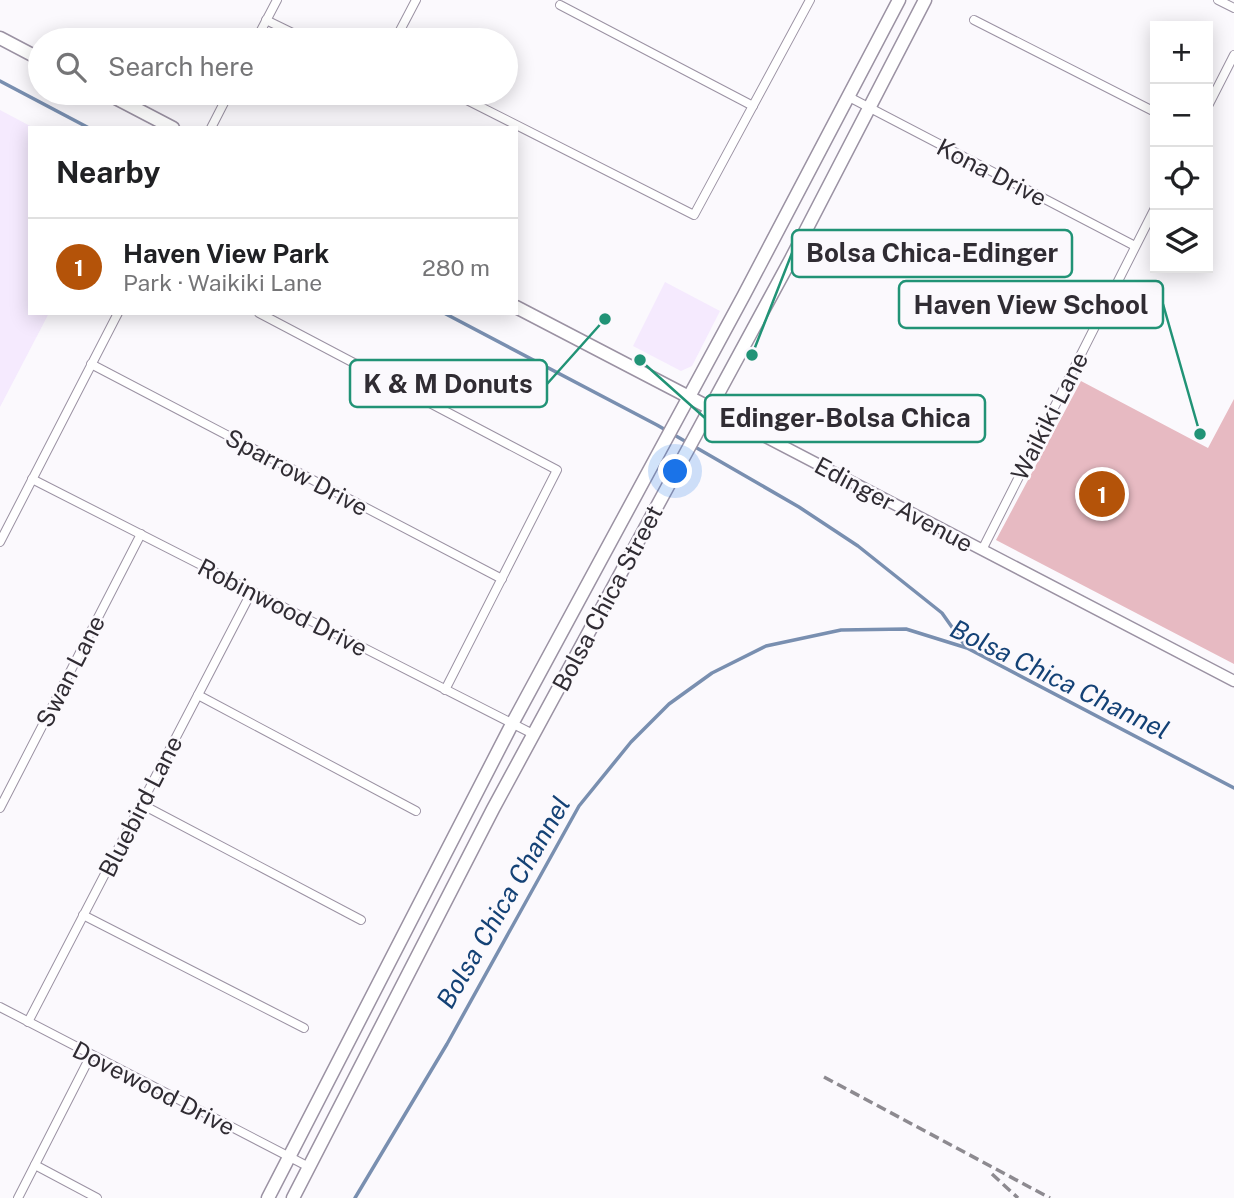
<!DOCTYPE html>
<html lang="en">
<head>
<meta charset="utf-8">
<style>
  body { margin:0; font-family:"Public Sans",sans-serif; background:#f6f6f6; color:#202124 }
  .controls { position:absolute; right:21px; top:21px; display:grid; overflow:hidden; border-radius:0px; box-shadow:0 4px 18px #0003 }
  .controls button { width:63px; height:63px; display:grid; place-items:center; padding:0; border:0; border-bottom:2px solid #e0e0e0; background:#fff; color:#202124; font:35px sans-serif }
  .you { position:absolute; left:676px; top:472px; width:24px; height:24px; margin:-18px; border:5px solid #fff; border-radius:50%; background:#1a73e8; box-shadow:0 0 0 10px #1a73e833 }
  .badge { display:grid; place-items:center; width:46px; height:46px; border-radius:50%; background:#b45309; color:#fff; font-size:23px; font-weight:700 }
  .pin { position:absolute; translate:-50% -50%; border:4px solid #fff; box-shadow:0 2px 7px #0006 }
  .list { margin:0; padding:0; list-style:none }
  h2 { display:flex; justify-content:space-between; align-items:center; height:91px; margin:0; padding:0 28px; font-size:30px }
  h2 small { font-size:23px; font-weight:400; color:#757577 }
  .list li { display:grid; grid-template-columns:46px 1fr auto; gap:21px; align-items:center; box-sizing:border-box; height:98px; padding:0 28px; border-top:2px solid #e0e0e0 }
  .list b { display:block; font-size:26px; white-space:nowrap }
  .list p { margin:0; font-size:23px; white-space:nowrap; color:#757577 }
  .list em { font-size:23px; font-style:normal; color:#757577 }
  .icon { flex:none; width:38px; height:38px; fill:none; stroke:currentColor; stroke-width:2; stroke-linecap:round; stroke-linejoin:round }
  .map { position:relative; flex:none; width:1234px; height:1198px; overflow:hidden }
  .search { position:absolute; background:#fff; box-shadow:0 4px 18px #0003; left:28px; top:28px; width:490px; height:77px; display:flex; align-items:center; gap:18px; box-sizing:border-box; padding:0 24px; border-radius:38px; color:#757577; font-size:26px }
  .panel { position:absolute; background:#fff; box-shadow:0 4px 18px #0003; left:28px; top:126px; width:490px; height:189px; border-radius:0px }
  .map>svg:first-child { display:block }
  .built { fill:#f5eafe }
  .green { fill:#e7bac2 }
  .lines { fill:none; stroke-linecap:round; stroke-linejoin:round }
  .stream { stroke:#798fb0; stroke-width:3.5 }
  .street-casing { stroke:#9b92a3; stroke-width:10 }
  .secondary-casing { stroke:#9b92a3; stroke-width:13 }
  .primary-casing { stroke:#9b92a3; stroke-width:15 }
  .street { stroke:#fff; stroke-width:8 }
  .secondary { stroke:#fff; stroke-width:10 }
  .primary { stroke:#fff; stroke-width:12 }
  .rail { stroke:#8d8a90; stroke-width:3.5; stroke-dasharray:10 5; stroke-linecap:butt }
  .labels { text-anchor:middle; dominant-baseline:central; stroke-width:5; stroke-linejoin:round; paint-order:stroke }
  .street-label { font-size:24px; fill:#302c33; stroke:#fbf9fd }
  .water-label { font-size:26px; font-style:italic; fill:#144276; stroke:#fbf9fd }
  .leader { fill:none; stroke:#219376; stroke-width:2.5 }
  .callout-dot { fill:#219376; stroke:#fbf9fd; stroke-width:2.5 }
  .callout { fill:#fbf9fd; stroke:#219376; stroke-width:2.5 }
  .callout-label { font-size:26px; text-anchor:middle; font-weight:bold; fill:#302c33 }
</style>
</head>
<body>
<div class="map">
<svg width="1234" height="1198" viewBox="0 0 1234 1198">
  <rect width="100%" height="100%" fill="#fbf9fd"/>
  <!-- built -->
  <g class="built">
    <path d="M0,110L34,128H30V313H49L0,407Z"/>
    <path d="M665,282L720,311L692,366L681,371L633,346Z"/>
  </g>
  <!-- green -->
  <path class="green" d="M1081,381L1208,448L1234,399V664L996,540Z"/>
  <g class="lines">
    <!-- stream -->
    <g class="stream">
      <path d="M0,81L89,128"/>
      <path d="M444,313L657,425L799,507L858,546L942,613L966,647"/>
      <path d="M355,1198L447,1044L579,806L631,742L669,704L712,673L766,646L841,630L906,629L967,648L1234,788"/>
    </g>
    <defs>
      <g id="street">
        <path d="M1218,0L1234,8"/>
        <path d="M560,5L753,106"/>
        <path d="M266,20L307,40"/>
        <path d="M974,20L1155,112"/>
        <path d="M256,40L277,0"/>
        <path d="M395,40L416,0"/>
        <path d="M453,93L694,215L810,0"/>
        <path d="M849,97L1135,246"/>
        <path d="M1208,106L1234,55"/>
        <path d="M211,128L229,93"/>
        <path d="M259,313L557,470L445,690"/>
        <path d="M91,364L502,579"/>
        <path d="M32,479L533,734"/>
        <path d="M0,542L118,313"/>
        <path d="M982,550L1155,208"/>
        <path d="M198,695L416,811"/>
        <path d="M141,804L361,920"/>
        <path d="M0,808L141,534"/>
        <path d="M83,915L304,1028"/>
        <path d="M0,1007L309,1167"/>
        <path d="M28,1022L252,591"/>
        <path d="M35,1165L97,1198"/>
        <path d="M18,1198L91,1055"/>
      </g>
      <path id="secondary" d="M710,408L1234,681"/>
      <g id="primary">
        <path d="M0,38L40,59"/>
        <path d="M106,93L173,128"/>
        <path d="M516,307L710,408"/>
        <path d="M268,1198L512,724L744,295L899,0"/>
        <path d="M293,1198L493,809L791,259L925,0"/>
      </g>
    </defs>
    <!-- street casing -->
    <use href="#street" class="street-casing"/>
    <!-- secondary casing -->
    <use href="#secondary" class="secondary-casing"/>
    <!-- primary casing -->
    <use href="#primary" class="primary-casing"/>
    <!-- street -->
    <use href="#street" class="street"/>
    <!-- secondary -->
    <use href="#secondary" class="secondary"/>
    <!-- primary -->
    <use href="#primary" class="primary"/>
    <!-- rail -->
    <g class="rail">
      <path d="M824,1077L1050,1198"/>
      <path d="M992,1174L1018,1198"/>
    </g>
  </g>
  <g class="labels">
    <!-- street labels -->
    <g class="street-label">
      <text transform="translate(992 172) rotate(27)">Kona Drive</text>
      <text transform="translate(1049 416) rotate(-63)">Waikiki Lane</text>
      <text transform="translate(297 472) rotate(28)">Sparrow Drive</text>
      <text transform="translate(894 504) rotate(28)">Edinger Avenue</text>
      <text transform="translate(607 598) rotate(-62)">Bolsa Chica Street</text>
      <text transform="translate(283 607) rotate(27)">Robinwood Drive</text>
      <text transform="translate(70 671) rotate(-63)">Swan Lane</text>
      <text transform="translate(140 806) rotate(-63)">Bluebird Lane</text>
      <text transform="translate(154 1088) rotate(27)">Dovewood Drive</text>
    </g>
    <!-- water labels -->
    <g class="water-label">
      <text transform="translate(1060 679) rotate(26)">Bolsa Chica Channel</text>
      <text transform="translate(503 902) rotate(-60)">Bolsa Chica Channel</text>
    </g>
  </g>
  <!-- callouts -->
  <path class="leader" d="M752 355L792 253M1200 434L1163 304M605 319L547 384M640 360L705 418"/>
  <g class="callout-dot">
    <circle cx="752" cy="355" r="7"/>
    <circle cx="1200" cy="434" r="7"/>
    <circle cx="605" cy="319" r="7"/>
    <circle cx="640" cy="360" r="7"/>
  </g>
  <g class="callout">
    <rect x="792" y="230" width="280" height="47" rx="7"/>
    <rect x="899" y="281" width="264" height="47" rx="7"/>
    <rect x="350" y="360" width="197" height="47" rx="7"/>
    <rect x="705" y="395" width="280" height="47" rx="7"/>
  </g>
  <g class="callout-label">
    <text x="932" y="262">Bolsa Chica-Edinger</text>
    <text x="1031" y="314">Haven View School</text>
    <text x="448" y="393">K &amp; M Donuts</text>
    <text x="845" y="427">Edinger-Bolsa Chica</text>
  </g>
</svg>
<div class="controls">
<button>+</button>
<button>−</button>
<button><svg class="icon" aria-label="locate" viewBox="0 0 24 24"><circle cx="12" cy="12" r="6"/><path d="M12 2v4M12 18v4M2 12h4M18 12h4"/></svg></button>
<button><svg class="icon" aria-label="layers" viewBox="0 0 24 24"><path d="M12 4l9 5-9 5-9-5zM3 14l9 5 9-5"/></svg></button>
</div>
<div class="you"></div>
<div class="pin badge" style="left:1102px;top:494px">1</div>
<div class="search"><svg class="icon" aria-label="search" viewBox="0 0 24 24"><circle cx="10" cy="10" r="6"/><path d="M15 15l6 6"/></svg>Search here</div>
<section class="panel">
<h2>Nearby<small></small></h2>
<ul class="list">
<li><span class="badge">1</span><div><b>Haven View Park</b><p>Park · Waikiki Lane</p></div><em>280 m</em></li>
</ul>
</section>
</div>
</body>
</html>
